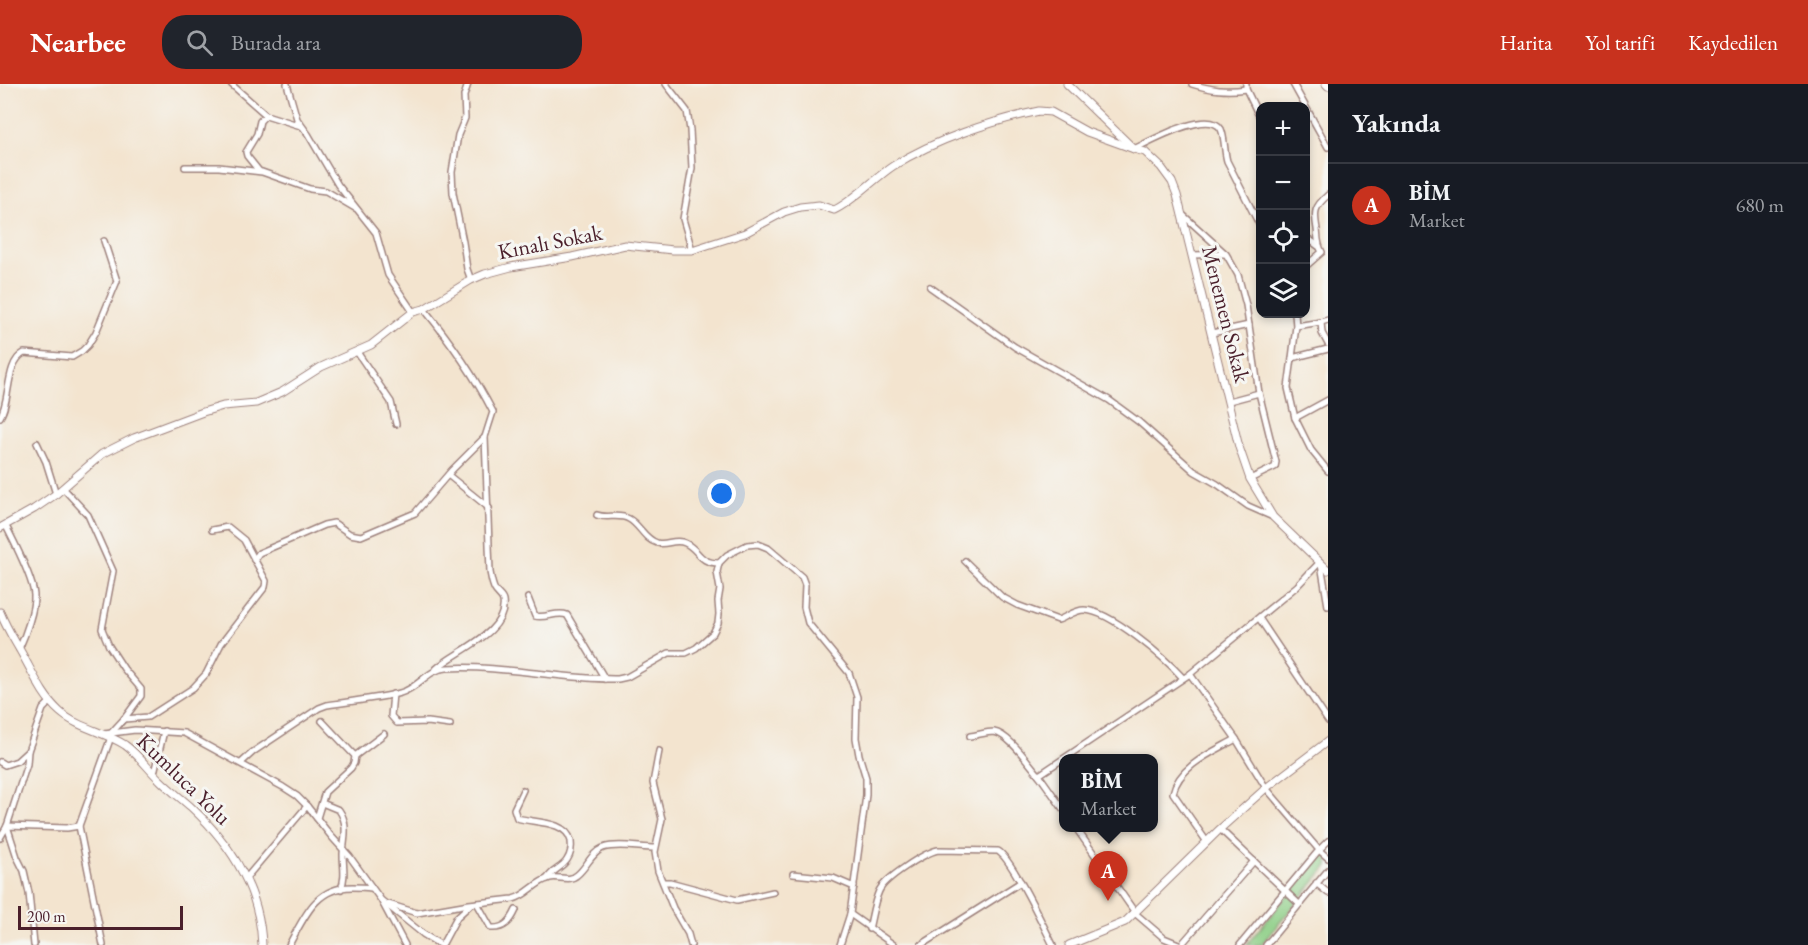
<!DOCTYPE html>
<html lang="tr">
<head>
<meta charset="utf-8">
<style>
  body { margin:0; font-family:"EB Garamond",serif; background:#20242c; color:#f1f3f6 }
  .controls { position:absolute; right:18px; top:18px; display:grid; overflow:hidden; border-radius:12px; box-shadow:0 3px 9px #0003 }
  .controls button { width:54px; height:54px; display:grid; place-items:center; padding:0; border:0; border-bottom:2px solid #363941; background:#171b24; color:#f1f3f6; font:30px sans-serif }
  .scale { position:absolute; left:18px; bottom:15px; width:165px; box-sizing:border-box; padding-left:6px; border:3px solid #4a1f2b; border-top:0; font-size:16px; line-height:21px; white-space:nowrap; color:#4a1f2b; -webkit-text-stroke:4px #f6f6f2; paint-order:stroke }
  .you { position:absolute; left:722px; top:410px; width:21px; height:21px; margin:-15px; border:4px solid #fff; border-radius:50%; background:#1a73e8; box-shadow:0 0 0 9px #1a73e833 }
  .badge { display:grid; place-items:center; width:39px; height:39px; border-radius:50%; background:#c8321e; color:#fff; font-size:20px; font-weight:700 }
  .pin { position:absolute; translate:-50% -50px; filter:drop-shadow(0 2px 3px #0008) }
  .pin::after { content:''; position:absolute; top:32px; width:21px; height:18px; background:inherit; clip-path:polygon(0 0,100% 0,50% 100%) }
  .popup { position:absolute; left:1059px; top:670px; width:99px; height:78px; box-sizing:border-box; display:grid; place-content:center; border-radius:12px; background:#171b24; filter:drop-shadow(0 2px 4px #0005); font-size:20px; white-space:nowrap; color:#9ea1a6 }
  .popup b { font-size:22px; color:#f1f3f6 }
  .popup::after { content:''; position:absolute; left:50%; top:100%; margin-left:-12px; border:12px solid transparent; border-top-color:#171b24 }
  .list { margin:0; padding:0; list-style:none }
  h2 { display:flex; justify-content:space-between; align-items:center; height:78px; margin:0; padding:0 24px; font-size:26px }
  h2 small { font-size:20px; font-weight:400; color:#9ea1a6 }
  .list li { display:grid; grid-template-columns:39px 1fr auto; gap:18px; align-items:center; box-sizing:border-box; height:84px; padding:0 24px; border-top:2px solid #363941 }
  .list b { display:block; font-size:22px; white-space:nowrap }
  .list p { margin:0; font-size:20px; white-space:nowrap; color:#9ea1a6 }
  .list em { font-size:20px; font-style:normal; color:#9ea1a6 }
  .icon { flex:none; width:33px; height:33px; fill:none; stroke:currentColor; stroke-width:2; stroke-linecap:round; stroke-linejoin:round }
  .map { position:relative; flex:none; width:1328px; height:861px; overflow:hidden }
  header { display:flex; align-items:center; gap:36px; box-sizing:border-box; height:84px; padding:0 30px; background:#c8321e; color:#fff }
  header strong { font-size:28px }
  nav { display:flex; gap:33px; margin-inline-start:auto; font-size:21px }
  .search { width:420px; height:54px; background:#20242c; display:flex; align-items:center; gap:15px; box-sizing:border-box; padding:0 21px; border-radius:24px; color:#9ea1a6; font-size:22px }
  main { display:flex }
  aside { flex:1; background:#171b24 }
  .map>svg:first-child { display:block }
  .green { fill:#8ecf87; stroke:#6c7759; stroke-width:1.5 }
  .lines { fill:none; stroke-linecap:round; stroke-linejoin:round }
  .minor-casing { stroke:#9e827d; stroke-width:8 }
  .tertiary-casing { stroke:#9e827d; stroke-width:9 }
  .minor { stroke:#fff; stroke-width:5 }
  .tertiary { stroke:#fff; stroke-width:7 }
  .labels { text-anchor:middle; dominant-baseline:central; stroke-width:6; stroke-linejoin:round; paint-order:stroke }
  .street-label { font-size:22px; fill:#4a1f2b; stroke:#f6f6f2 }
</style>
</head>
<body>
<header>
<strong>Nearbee</strong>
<div class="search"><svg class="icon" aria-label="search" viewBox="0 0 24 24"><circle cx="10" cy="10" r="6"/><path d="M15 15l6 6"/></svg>Burada ara</div>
<nav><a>Harita</a><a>Yol tarifi</a><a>Kaydedilen</a></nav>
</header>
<main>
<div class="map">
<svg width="1328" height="861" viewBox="0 0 1328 861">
  <rect width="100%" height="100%" fill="#f6f6f2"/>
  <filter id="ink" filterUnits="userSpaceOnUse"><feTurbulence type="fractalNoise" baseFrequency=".0167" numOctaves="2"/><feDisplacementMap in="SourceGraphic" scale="12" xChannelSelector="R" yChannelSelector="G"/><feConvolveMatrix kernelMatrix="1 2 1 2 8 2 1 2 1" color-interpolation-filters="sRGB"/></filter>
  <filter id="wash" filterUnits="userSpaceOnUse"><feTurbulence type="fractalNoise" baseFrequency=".008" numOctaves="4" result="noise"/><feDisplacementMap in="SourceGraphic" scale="24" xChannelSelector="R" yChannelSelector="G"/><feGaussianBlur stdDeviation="1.35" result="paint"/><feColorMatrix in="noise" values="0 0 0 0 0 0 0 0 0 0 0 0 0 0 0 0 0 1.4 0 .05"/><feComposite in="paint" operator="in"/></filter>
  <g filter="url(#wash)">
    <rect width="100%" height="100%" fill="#f3e4cf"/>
    <!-- green -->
    <path class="green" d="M1328,762V782L1261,861H1246Z"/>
  </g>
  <g filter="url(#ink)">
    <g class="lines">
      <defs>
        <g id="minor">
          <path d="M231,0L266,31L301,42"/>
          <path d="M287,0L297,35L308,50L338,101L376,149L388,191L413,228"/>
          <path d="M468,0L464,12L465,34L458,51L452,88L453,109L463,158L467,185L471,196"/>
          <path d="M666,0L687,27L690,46L692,84L683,135L692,166"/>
          <path d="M1192,0C1212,6 1226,8 1246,5"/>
          <path d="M1246,0V5L1260,34"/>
          <path d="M1293,0L1328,63"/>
          <path d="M1134,65C1149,58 1209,24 1221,45C1225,54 1224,67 1227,77L1260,142"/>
          <path d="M185,83H219L262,88L310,105L326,107L355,124"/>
          <path d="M259,87L247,72L246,68L257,50L260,37L266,31"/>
          <path d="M1183,131L1226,170L1238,191L1246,221L1259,309L1276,378L1275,383L1250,395"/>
          <path d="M1306,153L1318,162"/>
          <path d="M1193,171L1225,170"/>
          <path d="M1306,182L1322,168C1317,160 1318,153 1317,145C1314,128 1314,123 1328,111"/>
          <path d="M930,203L1015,263L1109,316L1139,338L1194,387L1217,400L1248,422L1273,433"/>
          <path d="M1295,230L1296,242"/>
          <path d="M1328,236L1321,238L1322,249L1328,260"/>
          <path d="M1321,238L1296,242L1292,274L1328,265"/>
          <path d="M1212,249L1249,241"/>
          <path d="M357,268L391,318L396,340"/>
          <path d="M1292,274L1288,304L1295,334"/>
          <path d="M1328,316L1295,334L1311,366L1328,387"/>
          <path d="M1229,317L1259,309"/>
          <path d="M0,333C11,317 5,279 24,269L72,273L82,267L88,261L96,248L117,197L104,157"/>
          <path d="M37,359L46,378L56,410"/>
          <path d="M448,391L489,424"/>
          <path d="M63,404L88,431L113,487L102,545L109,562L124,585L141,605V612L124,635L112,648"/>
          <path d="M597,431C607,435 619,429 629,435C640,441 644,455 657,459C666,462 675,454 685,459C700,466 698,479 719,479"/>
          <path d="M6,442C14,458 33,494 34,511C35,525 25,552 19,565"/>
          <path d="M254,476L259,469L324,441L334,439L350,450L361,452L415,429L452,386L485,353L493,328C474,291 451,258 424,225"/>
          <path d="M965,477L1002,513L1017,521L1058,536C1067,533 1075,526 1084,526C1110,526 1166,575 1183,594"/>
          <path d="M1321,480L1328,522"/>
          <path d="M528,514L535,532C545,535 557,527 567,531L605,595"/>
          <path d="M1259,534L1328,637"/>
          <path d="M436,585C455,567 508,549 503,517C502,512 497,510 495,506C492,501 491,493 490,488L485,353"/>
          <path d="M1190,590L1236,655L1266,704L1319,766L1240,861"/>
          <path d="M393,610L391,632L397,639L428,638L450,641"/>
          <path d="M124,635L148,633L193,604L206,590L221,560L265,503L266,497L244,456L228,443L212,446"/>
          <path d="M104,650L135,646L184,649L283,703L297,712L307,722L331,752L350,773L381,816L423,850L441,861"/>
          <path d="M970,652C978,651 986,648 994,648C1009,650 1029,680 1039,691"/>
          <path d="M659,667L653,699L662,735L655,768L658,787L673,824L688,850L691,861"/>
          <path d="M355,672L384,650"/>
          <path d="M0,678L5,681L17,677L28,667"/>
          <path d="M241,679L253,668L319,624L327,621C350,617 376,615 400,609C419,604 427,585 447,584C504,581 561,596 618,595L627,593L669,569H686L696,564L713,549L718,539L719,530L718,517L720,505L717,488L719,479L727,471L747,461L758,460L768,464L802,493L805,501L804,523L808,539L849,589L857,613L856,654L859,671L866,694V711L850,830L894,861"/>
          <path d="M154,689L164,647"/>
          <path d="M523,706L514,725L517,734C533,739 566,736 571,757C572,764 571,770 567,776C562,784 552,786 547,795"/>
          <path d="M322,719L339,726C349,740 344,755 343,770C343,783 346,792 341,805"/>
          <path d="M1063,725L1039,691L1190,590L1297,502L1320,478"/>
          <path d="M317,734L325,708L351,684L354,679L355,672L322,637"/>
          <path d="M79,742L103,861"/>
          <path d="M1076,744L1136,830L1164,854L1181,861"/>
          <path d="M1220,745L1299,820"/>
          <path d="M0,754L7,742L27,680L28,667L43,625L50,618"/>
          <path d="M1328,757L1319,766L1328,774"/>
          <path d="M1207,758L1173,709C1179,682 1213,668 1236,655"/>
          <path d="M793,790L833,794L854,803"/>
          <path d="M246,794L307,722"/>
          <path d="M663,798H670L737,816L773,808"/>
          <path d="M1316,799L1328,809"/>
          <path d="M382,818L405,861"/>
          <path d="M477,819L491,844C505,845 511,837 516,826"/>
          <path d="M388,820L417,829L469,820L513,815C527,812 536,797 550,794C559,792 569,798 577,791C587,783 591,769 603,764C618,759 640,764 655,764"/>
          <path d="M869,845C872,833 874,818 879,807C885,794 924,769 938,766L998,767C1012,775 1044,843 1053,861"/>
          <path d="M34,861L29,809L24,787L17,773L7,742L67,744L79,742L111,653"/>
          <path d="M289,861C304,834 315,803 352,803C358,803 364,803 371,804"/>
          <path d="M442,861L457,833L470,821"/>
          <path d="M840,861L850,830"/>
          <path d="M921,861L1021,798"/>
          <path d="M1181,861L1254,777"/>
          <path d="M1266,861L1328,786"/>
        </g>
        <g id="tertiary">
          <path d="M1067,0L1134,65L1145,68L1161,83L1172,98L1177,111L1239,363L1250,395L1273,433L1328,486"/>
          <path d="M1326,0L1328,2"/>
          <path d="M0,444L34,425L56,410L102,370L134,354L203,328L223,322L256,319L282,308L321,283L371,261L413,228L424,225L471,196L485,190L511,183L572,173L625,161L673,166H692L745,149L784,128L800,123L819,121L834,126C851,119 876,93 893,82C934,56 991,37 1039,27L1051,28L1087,48L1134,65"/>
          <path d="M0,528C6,543 13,554 21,568C33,589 42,612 60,628C78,644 105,648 125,661C139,671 148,685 160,696C170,706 181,714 191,723C231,760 260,806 262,861"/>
          <path d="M1069,861L1125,838L1220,745L1266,704L1328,657"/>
        </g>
      </defs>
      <!-- minor casing -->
      <use href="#minor" class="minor-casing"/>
      <!-- tertiary casing -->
      <use href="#tertiary" class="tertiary-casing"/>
      <!-- minor -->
      <use href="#minor" class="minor"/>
      <!-- tertiary -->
      <use href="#tertiary" class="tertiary"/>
    </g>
  </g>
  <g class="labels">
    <!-- street labels -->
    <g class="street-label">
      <text transform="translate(550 158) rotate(-11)">Kınalı Sokak</text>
      <text transform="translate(1226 230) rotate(76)">Menemen Sokak</text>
      <text transform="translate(184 695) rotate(44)">Kumluca Yolu</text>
    </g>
  </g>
</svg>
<div class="controls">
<button>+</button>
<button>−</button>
<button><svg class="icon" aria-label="locate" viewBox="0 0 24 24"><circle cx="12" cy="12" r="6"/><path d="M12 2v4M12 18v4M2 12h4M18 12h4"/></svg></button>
<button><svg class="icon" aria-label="layers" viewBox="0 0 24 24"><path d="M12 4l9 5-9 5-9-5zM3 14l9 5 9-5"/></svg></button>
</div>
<div class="scale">200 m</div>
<div class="you"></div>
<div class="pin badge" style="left:1108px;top:817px">A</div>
<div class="popup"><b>BİM</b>Market</div>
</div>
<aside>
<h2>Yakında<small></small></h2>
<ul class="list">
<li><span class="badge">A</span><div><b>BİM</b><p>Market</p></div><em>680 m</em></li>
</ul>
</aside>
</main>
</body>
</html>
